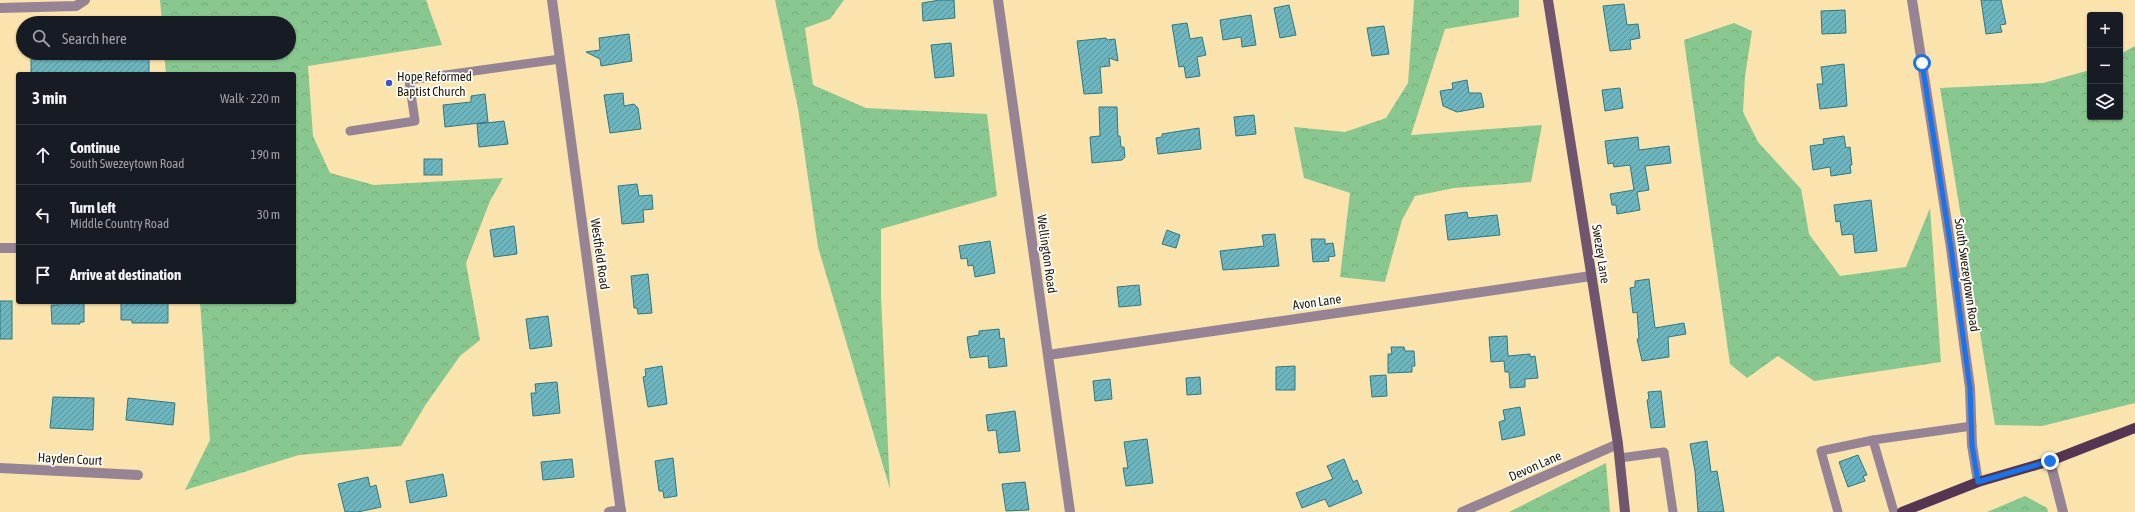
<!DOCTYPE html>
<html lang="en">
<head>
<meta charset="utf-8">
<style>
  body { margin:0; font-family:"Asap Condensed",sans-serif; background:#20242c; color:#f1f3f6 }
  .controls { position:absolute; right:12px; top:12px; display:grid; overflow:hidden; border-radius:4px; box-shadow:0 1px 3px #0004 }
  .controls button { width:36px; height:36px; display:grid; place-items:center; padding:0; border:0; border-bottom:1px solid #363941; background:#171b24; color:#f1f3f6; font:20px sans-serif }
  .stop { position:absolute; width:12px; height:12px; margin:-9px; border:3px solid #1a73e8; border-radius:50%; background:#fff }
  .stop.end { background:#1a73e8; border-color:#fff; box-shadow:0 1px 4px #0008 }
  .list { margin:0; padding:0; list-style:none }
  h2 { display:flex; justify-content:space-between; align-items:center; height:52px; margin:0; padding:0 16px; font-size:17px }
  h2 small { font-size:13px; font-weight:400; color:#9ea1a6 }
  .list li { display:grid; grid-template-columns:26px 1fr auto; gap:12px; align-items:center; box-sizing:border-box; height:60px; padding:0 16px; border-top:1px solid #363941 }
  .list b { display:block; font-size:15px; white-space:nowrap }
  .list p { margin:0; font-size:13px; white-space:nowrap; color:#9ea1a6 }
  .list em { font-size:13px; font-style:normal; color:#9ea1a6 }
  .icon { flex:none; width:22px; height:22px; fill:none; stroke:currentColor; stroke-width:2; stroke-linecap:round; stroke-linejoin:round }
  .map { position:relative; flex:none; width:2135px; height:512px; overflow:hidden }
  .search { position:absolute; background:#171b24; box-shadow:0 1px 3px #0004; left:16px; top:16px; width:280px; height:44px; display:flex; align-items:center; gap:10px; box-sizing:border-box; padding:0 14px; border-radius:22px; color:#9ea1a6; font-size:15px }
  .panel { position:absolute; background:#171b24; box-shadow:0 1px 3px #0004; left:16px; top:72px; width:280px; height:232px; border-radius:4px }
  .map>svg:first-child { display:block }
  .forest { fill:url(#forest-crowns) }
  .building { fill:url(#building-hatch); stroke:#2e7882 }
  .lines { fill:none; stroke-linecap:round; stroke-linejoin:round }
  .lane { stroke:#968495; stroke-width:9 }
  .street { stroke:#968495; stroke-width:10 }
  .secondary { stroke:#6f566e; stroke-width:10 }
  .primary { stroke:#543653; stroke-width:10 }
  .route { stroke:#1a73e8; stroke-width:5 }
  .poi-dot { fill:#3858c9; stroke:#fff; stroke-width:1.5 }
  .labels { text-anchor:middle; dominant-baseline:central; stroke-width:3.5; stroke-linejoin:round; paint-order:stroke }
  .poi-label { font-size:13px; fill:#221a05; stroke:#fff; text-anchor:start }
  .street-label { font-size:13px; fill:#221a05; stroke:#fff }
</style>
</head>
<body>
<div class="map">
<svg width="2135" height="512" viewBox="0 0 2135 512">
  <defs>
    <pattern id="forest-crowns" width="20" height="18" patternUnits="userSpaceOnUse"><rect width="20" height="18" fill="#89c790"/><path d="M2 6a3 3 0 1 1 6 0M12 15a3 3 0 1 1 6 0" fill="none" stroke="#76aa7b"/></pattern>
    <pattern id="building-hatch" width="6" height="6" patternUnits="userSpaceOnUse"><rect width="6" height="6" fill="#6db5bf"/><path d="M-1 1l2-2M0 6l6-6M5 7l2-2" fill="none" stroke="#599299"/></pattern>
  </defs>
  <rect width="100%" height="100%" fill="#fae3ad"/>
  <!-- forest -->
  <g class="forest">
    <path d="M160,0H426L442,45L308,66L313,136L330,173L374,185L503,178L490,201L466,263L480,340L460,356L426,404L401,446L299,455L185,490L210,440L200,302H294V74H166L164,53H289V23H162Z"/>
    <path d="M775,0H844L830,19L805,28L813,85L866,108L987,114L997,196L881,229V297L890,489L818,247L798,108Z"/>
    <path d="M1414,0H1519V17L1445,29L1411,135L1542,125L1531,182L1454,188L1415,196L1402,220L1385,282L1340,277L1350,193L1304,178L1294,127L1345,132L1386,118L1408,83Z"/>
    <path d="M1734,23L1752,31L1745,76L1743,112L1758,142L1801,189L1809,234L1840,276L1906,267L1930,208L1941,362L1814,381L1778,356L1747,378L1730,364L1684,40Z"/>
    <path d="M2135,46V403L2042,426L1995,425L1940,88L2043,83L2090,70V117H2120V54Z"/>
    <path d="M1606,463L1610,512H1509Z"/>
    <path d="M2025,496L2047,508L2048,512H1987Z"/>
  </g>
  <!-- building -->
  <g class="building">
    <path d="M940,0H954L955,18L923,21L922,3Z"/>
    <path d="M1981,0H2001L2006,24L2000,25L2002,32L1986,34Z"/>
    <path d="M1624,4L1627,25L1638,24L1640,38L1630,40L1631,49L1610,51L1603,6Z"/>
    <path d="M1289,5L1296,35L1280,38L1274,8Z"/>
    <path d="M1845,10L1846,33L1822,34L1821,11Z"/>
    <path d="M1251,15L1256,45L1242,47L1241,37L1223,40L1220,20Z"/>
    <path d="M1187,23L1190,39L1202,37L1206,55L1197,57L1200,76L1186,78L1184,66L1179,67L1172,25Z"/>
    <path d="M1384,26L1389,54L1372,56L1367,28Z"/>
    <path d="M629,34L632,61L601,66L600,59L586,52L600,50L599,38Z"/>
    <path d="M1106,38L1107,40L1115,39L1118,61L1109,58L1110,66L1100,67L1102,93L1084,94L1077,41Z"/>
    <path d="M951,43L954,76L935,78L931,45Z"/>
    <path d="M101,58H149V74H31V59L101,60Z"/>
    <path d="M1844,64L1847,106L1820,109L1817,84H1823L1821,67Z"/>
    <path d="M1467,80L1469,93H1481L1484,107L1457,112L1443,106L1440,91L1453,89L1452,83Z"/>
    <path d="M1620,88L1623,108L1605,111L1602,90Z"/>
    <path d="M623,93L624,106L634,104L638,108L641,129L610,133L604,95Z"/>
    <path d="M485,94L488,122L445,127L443,105L471,102V96Z"/>
    <path d="M1099,107H1117L1118,136H1120L1121,147H1124L1125,157L1122,160L1092,163L1090,137L1100,136Z"/>
    <path d="M1254,115L1256,134L1236,136L1234,117Z"/>
    <path d="M504,121L508,144L479,147L477,124Z"/>
    <path d="M1199,128L1201,149L1158,154L1156,138L1162,137V134Z"/>
    <path d="M1844,136L1846,148L1850,147L1852,165H1850L1851,173L1831,176L1830,167L1813,170L1810,146L1824,144L1823,139Z"/>
    <path d="M1638,137L1639,150L1669,146L1671,163L1645,166L1649,190L1637,192L1640,210L1617,214L1616,205H1612L1610,194L1634,190L1630,165L1614,167L1613,163L1608,164L1605,141Z"/>
    <rect x="424" y="159" width="18" height="16"/>
    <path d="M637,184L639,196L652,195L653,209L643,210L644,222L622,224L618,186Z"/>
    <path d="M1871,200L1877,251L1855,253L1853,234L1842,235L1840,221L1836,222L1834,205Z"/>
    <path d="M1467,212L1468,218L1497,215L1500,235L1448,240L1445,215Z"/>
    <path d="M514,226L517,254L494,257L490,230Z"/>
    <path d="M1167,230L1180,235L1176,248L1162,244Z"/>
    <path d="M1275,234L1279,266L1223,270L1220,251L1264,246L1262,235Z"/>
    <path d="M1311,239H1325V244L1333,243L1335,256L1328,257L1329,261L1313,262Z"/>
    <path d="M990,241L995,273L975,277L973,265L968,266L967,258L961,259L959,246Z"/>
    <path d="M648,274L652,313L638,314L637,308H634L631,276Z"/>
    <path d="M1649,279L1655,328L1684,323L1686,334L1668,337L1669,357L1642,361L1637,339H1639L1637,312L1633,313L1630,288L1635,287V281Z"/>
    <path d="M1139,285L1141,305L1119,307L1117,287Z"/>
    <rect x="0" y="301" width="12" height="38"/>
    <path d="M58,302H84V322H80V324H52L51,305H58Z"/>
    <path d="M121,302H168V323H132V320H121Z"/>
    <path d="M548,316L552,346L530,349L526,319Z"/>
    <path d="M999,329L1000,339L1004,338L1007,366L989,368L988,356L970,358L967,337L979,335V331Z"/>
    <path d="M1507,336L1508,356L1530,354V357L1535,356L1538,378L1525,379V387L1510,388L1509,372H1505L1504,361L1491,362L1489,337Z"/>
    <path d="M1391,347H1404L1405,351H1414L1415,366H1412V372L1388,373V354H1392Z"/>
    <path d="M662,366L667,404L648,407L643,377L646,376L645,369Z"/>
    <path d="M1295,366V390H1276V367Z"/>
    <path d="M1386,375L1387,396L1372,397L1370,376Z"/>
    <path d="M1200,377L1201,394L1187,395L1186,378Z"/>
    <path d="M1110,379L1112,399L1095,401L1093,381Z"/>
    <path d="M557,382L560,413L533,416L531,393H536L535,384Z"/>
    <path d="M1661,391L1665,427L1651,428L1647,400L1649,399L1648,392Z"/>
    <path d="M53,397L94,398L93,430L50,428Z"/>
    <path d="M128,398L175,403L173,425L126,420Z"/>
    <path d="M1520,407L1525,435L1502,440L1499,422L1505,420L1503,410Z"/>
    <path d="M1015,411L1020,451L999,453L996,430L988,431L986,415Z"/>
    <path d="M1147,439L1153,483L1126,486L1123,468H1128L1124,442Z"/>
    <path d="M1707,441L1711,472L1717,471L1724,512H1698L1695,471L1690,444Z"/>
    <path d="M1858,455L1867,475L1863,476L1865,481L1848,487L1839,462Z"/>
    <path d="M673,458L677,496L664,498L663,491H659L655,461Z"/>
    <path d="M572,459L574,477L543,480L541,462Z"/>
    <path d="M1344,459L1353,482L1357,480L1362,493L1329,507L1325,499L1302,508L1296,493L1333,479L1327,466Z"/>
    <path d="M443,474L447,496L410,503L406,481Z"/>
    <path d="M368,477L370,487L376,485L381,507L358,512H345L338,484Z"/>
    <path d="M1025,482L1029,510L1006,511L1002,484Z"/>
  </g>
  <g class="lines">
    <!-- lane -->
    <g class="lane">
      <path d="M350,131L415,121L409,80L560,59"/>
      <path d="M1620,458L1664,452L1673,512"/>
      <path d="M1838,512L1821,451L1873,440"/>
      <path d="M1894,512L1873,440L1972,426"/>
    </g>
    <!-- street -->
    <g class="street">
      <path d="M552,0L621,512"/>
      <path d="M998,0L1070,512"/>
      <path d="M1912,0L1951,248L1970,388L1972,445L1978,482"/>
      <path d="M0,8L76,6L85,0"/>
      <path d="M0,248H18"/>
      <path d="M1048,355L1591,276"/>
      <path d="M2050,461L2063,512"/>
      <path d="M0,468L138,475"/>
      <path d="M609,512L621,510"/>
      <path d="M1462,512L1618,444"/>
    </g>
    <!-- secondary -->
    <path class="secondary" d="M1548,0L1618,444L1625,512"/>
    <!-- primary -->
    <path class="primary" d="M1902,512L1978,482L2050,461L2135,428"/>
  </g>
  <g class="lines">
    <!-- route -->
    <path class="route" d="M1922,63L1951,248L1970,388L1972,445L1978,482L2050,461"/>
  </g>
  <!-- markers -->
  <circle class="poi-dot" cx="389" cy="83" r="4"/>
  <g class="labels">
    <!-- poi labels -->
    <g class="poi-label">
      <text x="397" y="76">Hope Reformed<tspan x="397" dy="15">Baptist Church</tspan></text>
    </g>
    <!-- street labels -->
    <g class="street-label">
      <text transform="translate(600 254) rotate(82)">Westfield Road</text>
      <text transform="translate(1047 254) rotate(82)">Wellington Road</text>
      <text transform="translate(1601 254) rotate(81)">Swezey Lane</text>
      <text transform="translate(1967 275) rotate(82)">South Swezeytown Road</text>
      <text transform="translate(1317 302) rotate(-8)">Avon Lane</text>
      <text transform="translate(70 459) rotate(3)">Hayden Court</text>
      <text transform="translate(1535 466) rotate(-24)">Devon Lane</text>
    </g>
  </g>
</svg>
<div class="controls">
<button>+</button>
<button>−</button>
<button><svg class="icon" aria-label="layers" viewBox="0 0 24 24"><path d="M12 4l9 5-9 5-9-5zM3 14l9 5 9-5"/></svg></button>
</div>
<div class="stop" style="left:1922px;top:63px"></div>
<div class="stop end" style="left:2050px;top:461px"></div>
<div class="search"><svg class="icon" aria-label="search" viewBox="0 0 24 24"><circle cx="10" cy="10" r="6"/><path d="M15 15l6 6"/></svg>Search here</div>
<section class="panel">
<h2>3 min<small>Walk · 220 m</small></h2>
<ul class="list">
<li><svg class="icon" aria-label="ahead" viewBox="0 0 24 24"><path d="M12 20V5M6 11l6-6 6 6"/></svg><div><b>Continue</b><p>South Swezeytown Road</p></div><em>190 m</em></li>
<li><svg class="icon" aria-label="left" viewBox="0 0 24 24"><path d="M17 20v-9H6M10 6l-5 5 5 5"/></svg><div><b>Turn left</b><p>Middle Country Road</p></div><em>30 m</em></li>
<li><svg class="icon" aria-label="arrive" viewBox="0 0 24 24"><path d="M6 21V4h12l-3 4 3 4H6"/></svg><div><b>Arrive at destination</b></div></li>
</ul>
</section>
</div>
</body>
</html>
